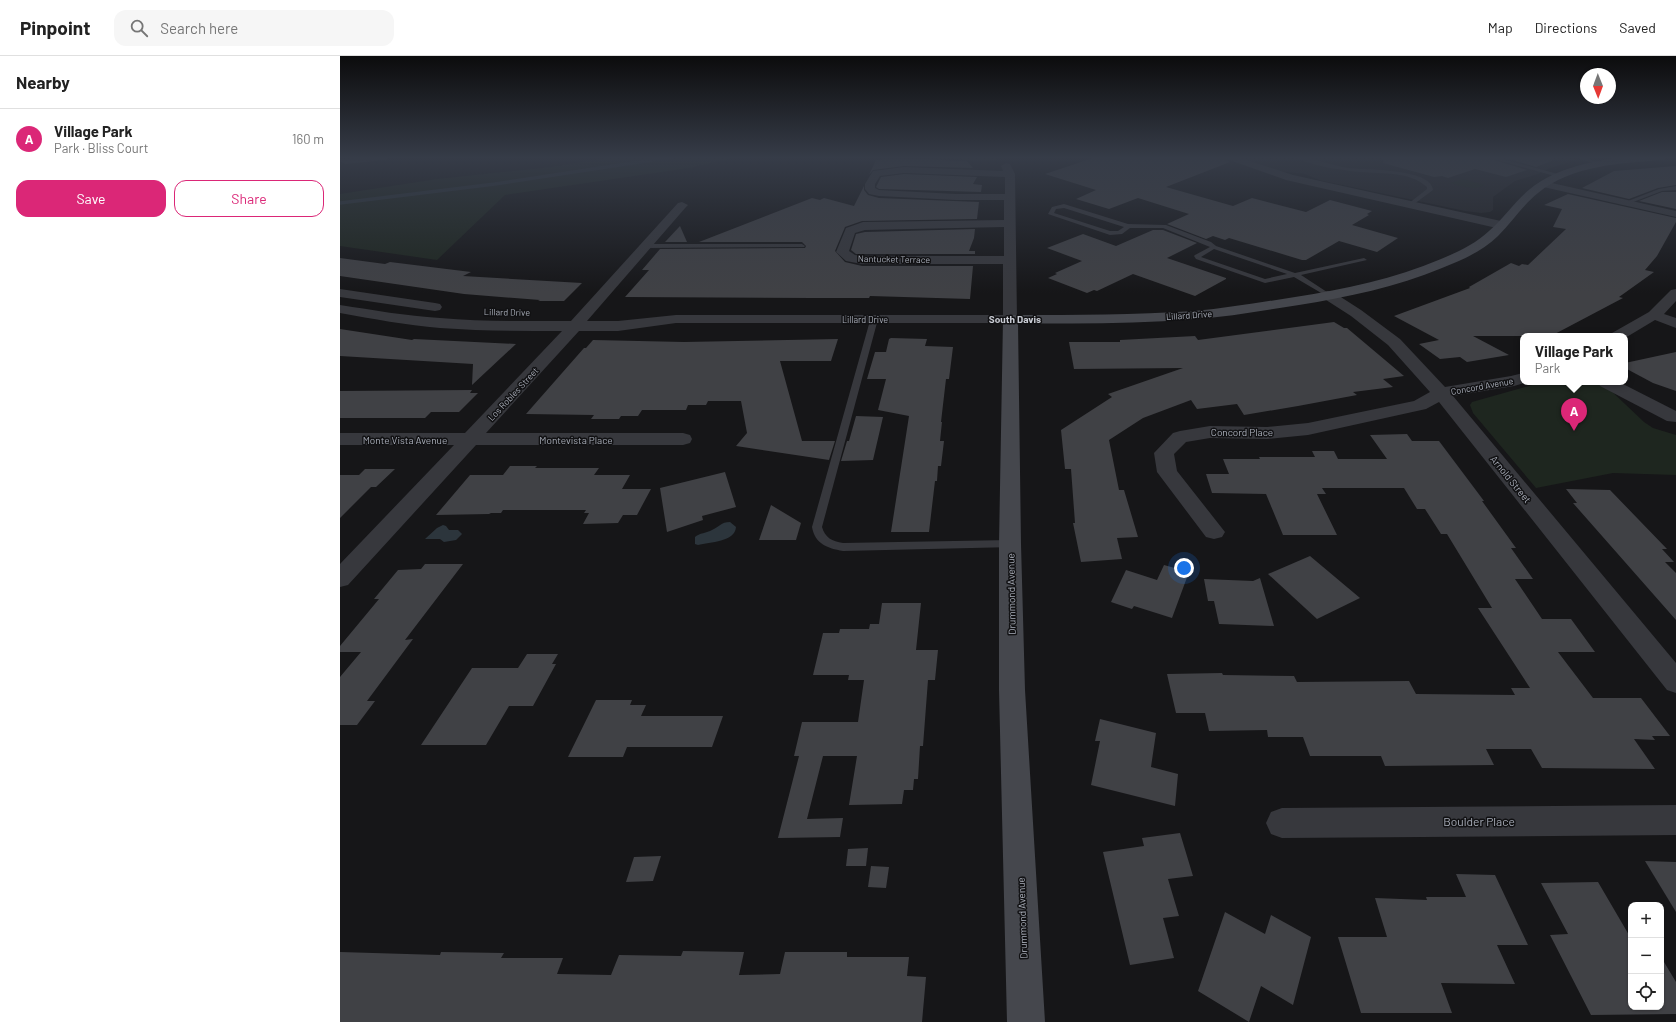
<!DOCTYPE html>
<html lang="en">
<head>
<meta charset="utf-8">
<style>
  body { margin:0; font-family:Barlow,sans-serif; background:#f6f6f6; color:#222 }
  .controls { position:absolute; right:12px; bottom:12px; display:grid; overflow:hidden; border-radius:8px; box-shadow:0 1px 3px #0004 }
  .controls button { width:36px; height:36px; display:grid; place-items:center; padding:0; border:0; border-bottom:1px solid #e0e0e0; background:#fff; color:#222; font:20px sans-serif }
  .compass { position:absolute; left:1240px; top:12px; width:36px; height:36px; border-radius:50%; background:#fff; box-shadow:0 1px 3px #0004; rotate:179deg }
  .you { position:absolute; left:844px; top:512px; width:14px; height:14px; margin:-10px; border:3px solid #fff; border-radius:50%; background:#1a73e8; box-shadow:0 0 0 6px #1a73e833 }
  .badge { display:grid; place-items:center; width:26px; height:26px; border-radius:50%; background:#db2777; color:#fff; font-size:13px; font-weight:700 }
  .pin { position:absolute; translate:-50% -33px; filter:drop-shadow(0 1px 2px #0008) }
  .pin::after { content:''; position:absolute; top:21px; width:14px; height:12px; background:inherit; clip-path:polygon(0 0,100% 0,50% 100%) }
  .popup { position:absolute; left:1180px; top:277px; width:108px; height:52px; box-sizing:border-box; display:grid; place-content:center; border-radius:8px; background:#fff; filter:drop-shadow(0 1px 3px #0005); font-size:13px; white-space:nowrap; color:#767676 }
  .popup b { font-size:15px; color:#222 }
  .popup::after { content:''; position:absolute; left:50%; top:100%; margin-left:-8px; border:8px solid transparent; border-top-color:#fff }
  .list { margin:0; padding:0; list-style:none }
  h2 { display:flex; justify-content:space-between; align-items:center; height:52px; margin:0; padding:0 16px; font-size:17px }
  h2 small { font-size:13px; font-weight:400; color:#767676 }
  .list li { display:grid; grid-template-columns:26px 1fr auto; gap:12px; align-items:center; box-sizing:border-box; height:60px; padding:0 16px; border-top:1px solid #e0e0e0 }
  .list b { display:block; font-size:15px; white-space:nowrap }
  .list p { margin:0; font-size:13px; white-space:nowrap; color:#767676 }
  .list em { font-size:13px; font-style:normal; color:#767676 }
  .actions { display:flex; gap:8px; padding:12px 16px }
  .actions a { flex:1; padding:9px 0; border:1px solid #db2777; border-radius:12px; text-align:center; font-size:14px; color:#db2777 }
  .actions .main { background:#db2777; color:#fff }
  .icon { flex:none; width:22px; height:22px; fill:none; stroke:currentColor; stroke-width:2; stroke-linecap:round; stroke-linejoin:round }
  .map { position:relative; flex:none; width:1336px; height:966px; overflow:hidden }
  header { display:flex; align-items:center; gap:24px; box-sizing:border-box; height:56px; padding:0 20px; background:#fff; border-bottom:1px solid #e0e0e0 }
  header strong { font-size:19px }
  nav { display:flex; gap:22px; margin-inline-start:auto; font-size:14px }
  .search { width:280px; height:36px; background:#f6f6f6; display:flex; align-items:center; gap:10px; box-sizing:border-box; padding:0 14px; border-radius:12px; color:#767676; font-size:15px }
  main { display:flex }
  aside { flex:1; background:#fff }
  .map>svg:first-child { display:block }
  .built { fill:#222225 }
  .green { fill:#1e261f }
  .water { fill:#2c353c }
  .lines { fill:none; stroke-linecap:round; stroke-linejoin:round }
  .stream { stroke:#2c353c; stroke-width:3.5 }
  .building { fill:#404145 }
  .lane { fill:#37383d; fill-rule:evenodd }
  .street { fill:#37383d; fill-rule:evenodd }
  .secondary { fill:#45474d; fill-rule:evenodd }
  .labels { text-anchor:middle; dominant-baseline:central; stroke-width:3; stroke-linejoin:round; paint-order:stroke }
  .far-street-label { font-size:9px; fill:#a8adb8; stroke:#111113 }
  .far-quarter-label { font-size:10px; font-weight:bold; fill:#c9ccd4; stroke:#111113 }
  .street-label { font-size:10px; fill:#a8adb8; stroke:#111113 }
  .near-street-label { font-size:12px; fill:#a8adb8; stroke:#111113 }
</style>
</head>
<body>
<header>
<strong>Pinpoint</strong>
<div class="search"><svg class="icon" aria-label="search" viewBox="0 0 24 24"><circle cx="10" cy="10" r="6"/><path d="M15 15l6 6"/></svg>Search here</div>
<nav><a>Map</a><a>Directions</a><a>Saved</a></nav>
</header>
<main>
<aside>
<h2>Nearby<small></small></h2>
<ul class="list">
<li><span class="badge">A</span><div><b>Village Park</b><p>Park · Bliss Court</p></div><em>160 m</em></li>
</ul>
<div class="actions"><a class="main">Save</a><a>Share</a></div>
</aside>
<div class="map">
<svg width="1336" height="966" viewBox="0 0 1336 966">
  <rect width="100%" height="100%" fill="#161618"/>
  <!-- built -->
  <path class="built" d="M898,101H1224L1237,104L1210,112L1198,118L1175,125L1153,141V154L1150,156L1141,157L1125,155L979,124L965,118L937,115Z"/>
  <!-- green -->
  <g class="green">
    <path d="M273,101H397L349,112L165,139L97,204L0,190V138L97,123L211,111Z"/>
    <path d="M566,101L656,102V105Z"/>
    <path d="M1123,123L1145,129C1134,135 1121,130 1110,127Z"/>
    <path d="M1203,326H1259L1266,330L1304,366L1313,372L1336,379V419L1273,417L1196,432L1133,357L1130,349L1132,346Z"/>
  </g>
  <!-- water -->
  <g class="water">
    <path d="M390,466L396,471C395,486 370,486 358,489L355,488V481C359,477 367,477 372,474C379,471 381,466 390,466Z"/>
    <path d="M103,469L106,470L109,474H118L122,478L116,484L104,486L100,483H85L97,472Z"/>
  </g>
  <g class="lines">
    <!-- stream -->
    <path class="stream" d="M0,147L155,128L332,101"/>
  </g>
  <!-- building -->
  <g class="building">
    <path d="M756,101H880L890,106L826,131L893,150L912,142L966,156L990,144L1032,155L1027,158L1029,159L1012,169L1058,182L1037,196L999,185L966,204H962L889,182L885,184L873,180L866,183L827,168L849,158L798,142L769,153L736,143L756,134L705,118Z"/>
    <path d="M1044,101H1145L1187,114L1166,121L1135,113L1108,122L1102,120L1094,121L1043,107Z"/>
    <path d="M1162,101H1213L1214,104L1196,111Z"/>
    <path d="M579,103L627,105L633,112L564,110L533,114L529,119L536,104Z"/>
    <path d="M1336,110V129L1318,132L1289,143L1242,132L1274,115Z"/>
    <path d="M564,118L637,121L633,128L642,129L641,136L539,133L536,131L541,121Z"/>
    <path d="M524,130V134L528,139L539,142L639,146L637,163L522,165L505,171L495,195L505,206L522,210H633L630,243L530,240L529,242H473L285,241L309,214H302L320,193L465,192L466,190L462,186H359L472,142L480,144L484,142L514,150Z"/>
    <path d="M1322,136H1336V153L1299,145Z"/>
    <path d="M1228,138L1336,162V166L1317,200L1305,214L1314,216L1279,241L1283,242L1211,280H1133L1169,299L1127,306L1120,301L1100,303L1079,288L1099,284L1054,260L1130,232L1129,231L1171,207L1179,210L1182,208L1188,209L1226,173L1213,171L1222,153L1204,149Z"/>
    <path d="M340,170L347,186H325Z"/>
    <path d="M635,173L634,182L629,195H635V198H516L511,194L516,178L525,176Z"/>
    <path d="M813,174H823L857,187L827,202L886,222V223L855,240L793,218L757,235L754,234L747,237L708,222L717,218L715,217L742,205L707,192L743,178L776,190Z"/>
    <path d="M0,202L45,208L50,206L131,216L123,220L242,227L224,245H198L200,244L124,238L0,220Z"/>
    <path d="M994,266L1004,272H1007L1064,320L1043,323L1053,331L1013,336L1017,339L958,350L904,359L897,348L857,353L851,344L803,362L769,384L779,434H784L798,481L777,482L782,503L741,506L733,467H735L731,413H725L721,374L772,341L768,338L843,312L734,313L729,286H780V284L855,280L858,284Z"/>
    <path d="M0,273L72,284L74,283L176,288L132,329L133,308L0,300Z"/>
    <path d="M551,282L587,283L585,290L613,291L609,323H606L601,366H602L600,385H604L601,410H598L597,425H595L589,476H551L569,360L538,354L546,323H527L535,296H546L549,283Z"/>
    <path d="M498,283L491,305H440L462,385H495L489,404L396,390L407,377L401,345H368L366,349H348L346,354H302L298,360H281L279,363H251L254,359L186,358L244,292H246L253,284L344,286Z"/>
    <path d="M1336,296V335L1313,327L1285,312V307Z"/>
    <path d="M132,334L130,337H138L119,356H91L85,362H0V335Z"/>
    <path d="M516,360L543,361L533,404L501,405L507,385H509Z"/>
    <path d="M1067,378L1072,385H1099L1144,445H1142L1176,492H1171L1193,523H1175L1202,563H1231L1255,596H1218L1253,642H1301L1330,680H1312L1315,684L1294,683L1315,713L1202,712L1191,693H1146L1154,709L1045,710L1041,700H970L963,681H928L927,674L869,675L865,657H836L827,618L882,617L883,619L954,620L957,626L1069,625L1076,638L1175,639L1171,632H1190L1138,552H1152L1107,478H1101L1085,453H1077L1064,432H982L986,438H977L997,479H943L926,438L872,437L866,418H889L883,403H920L919,401H975L972,395H994L998,403H1047L1030,379Z"/>
    <path d="M170,410H197L195,412H259L254,419H290L282,433H311L297,459H283L278,467L243,468L249,457H244L246,454H163L161,457H151L149,458L96,459L130,419H163Z"/>
    <path d="M25,413H55L36,431H31L0,462V419H19Z"/>
    <path d="M385,416L396,451L362,460L363,464L327,476L320,432Z"/>
    <path d="M1226,433L1270,434L1327,493H1322L1334,506H1325L1336,517V564L1233,447H1237Z"/>
    <path d="M431,449L461,467L456,484H419Z"/>
    <path d="M970,500L1020,542L977,563L928,518Z"/>
    <path d="M85,508H123L65,584L73,583L27,645H35L17,669H0V621L21,596H0V590L39,543H34L58,514L81,513Z"/>
    <path d="M824,509L849,516L832,562L794,550L792,553L771,546L786,514L817,524Z"/>
    <path d="M920,522L934,570L879,568L874,545H868L864,523L913,525Z"/>
    <path d="M542,547H581L576,594H598L595,624H588L583,690H580L578,723H574L573,734H564L562,748L509,749L517,700H483L467,763L503,762L500,781L438,782L459,700H454L462,666H518L524,624H508L509,619H473L483,577H499L500,573H529L530,568H539Z"/>
    <path d="M187,598H218L212,608H216L193,650H169L146,689H81L132,612H178Z"/>
    <path d="M256,644H292L290,649H306L301,660H383L372,691H287L283,701H228Z"/>
    <path d="M760,663L816,677L811,711L838,718L835,750L751,729L760,685H755Z"/>
    <path d="M840,777L853,820L828,823L839,860L823,862L834,902L790,909L763,796L804,790L802,782Z"/>
    <path d="M528,792L526,810H506L508,793Z"/>
    <path d="M321,800L313,825L286,826L294,801Z"/>
    <path d="M1305,805L1336,806V856Z"/>
    <path d="M531,810L549,811L546,832L528,831Z"/>
    <path d="M1116,818L1155,819L1188,889H1157L1175,928L1101,927L1112,957H1021L998,881H1047L1035,842L1087,844L1086,841H1126Z"/>
    <path d="M1258,826L1289,879H1291V951H1321V901L1336,926V958L1251,959L1210,879L1228,878L1201,827Z"/>
    <path d="M885,856L925,878L931,859L971,881L953,949L921,930L909,966L858,935Z"/>
    <path d="M343,895L404,896L399,919L440,918L445,896H507V901H569L567,920L586,921L582,966H0V896L100,899L101,896L164,897L161,902H223L217,918L271,919L279,899L341,900Z"/>
  </g>
  <g class="lines">
    <!-- lane -->
    <g class="lane">
      <path d="M954,101C972,101 990,109 1008,112C1023,114 1092,112 1093,134L1070,151L1067,149L1068,148L1087,133V131C1069,115 1043,118 1020,116C999,114 973,110 954,101Z"/>
      <path d="M1146,101H1155L1225,120L1222,122Z"/>
      <path d="M1236,101H1244L1264,109L1260,110Z"/>
      <path d="M1336,130V134L1322,135L1288,148L1283,147L1319,133Z"/>
      <path d="M724,148L788,168L826,169L871,186L876,190L955,217L1024,202L1027,204L961,219L990,238V240L988,241L954,221L925,227L856,203L854,200L855,199L870,191L823,172H790L782,178L770,179L708,158L712,151ZM724,152L784,171L778,175H770L714,157L716,153ZM874,193L947,218L925,223L861,201Z"/>
      <path d="M462,188L465,190L464,191L305,192L302,190L305,188Z"/>
      <path d="M531,261H534L538,263L482,471C485,482 492,485 503,487L670,484L674,485L676,488L674,491L503,495C487,492 475,488 472,471Z"/>
    </g>
    <!-- street -->
    <g class="street">
      <path d="M50,101L45,104L5,108L0,105L2,103Z"/>
      <path d="M881,101H897L953,119L1161,165L1165,166L1167,169L1165,172L1161,173L946,124Z"/>
      <path d="M666,107L670,108L675,118L677,263L675,266L670,267H336L278,275H239L146,377H343L350,379L352,383L350,387L343,389H136L8,529L0,531V508L114,389H0V377H125L222,275C182,275 141,275 100,272C66,269 33,263 0,257V249C33,254 66,260 100,262C143,266 187,265 231,265L338,147L342,146L348,149L346,151L247,265H278L336,259H663V208H522L506,205L496,196L506,172L523,166L664,164V144H616L539,140L529,138L525,133V128L533,115L564,111L663,115L661,110ZM564,117L665,121V138H616L539,134L535,132V128L540,120ZM664,171V200H522L515,199L509,195L515,177L525,174Z"/>
      <path d="M1203,125L1336,155V161L1199,130L1198,128Z"/>
      <path d="M0,233L95,247L100,248L102,251L100,254L95,255L0,241Z"/>
      <path d="M1336,233V245L1324,258L1336,262V272L1315,264L1285,282V280H1269L1272,277L1309,256L1331,234Z"/>
      <path d="M988,235L993,236L1021,254L1060,283L1105,331L1171,320L1183,317V326H1188L1174,330L1113,340L1336,607V637L1327,634L1099,346L1086,353L968,379L927,383L870,382L846,386L834,398L837,415L885,476L882,481L874,483L866,481L817,416L814,397L833,377L840,375L870,370L927,371L968,367L1074,345L1090,336L1048,289L1011,260L983,242L981,239L983,236Z"/>
      <path d="M1258,326H1279L1336,355V366L1327,365L1260,330Z"/>
      <path d="M1336,749V779L942,782L931,778L926,767L931,756L942,752Z"/>
    </g>
    <!-- secondary -->
    <path class="secondary" d="M1286,101H1328L1323,104C1282,107 1232,109 1198,137C1183,149 1172,166 1158,180C1143,195 1122,204 1102,212C1056,231 1008,241 959,249C924,254 889,261 853,263C795,268 736,268 678,267L681,488L685,634L705,966H667L659,634V488L663,263L665,260L670,259C731,259 793,259 854,255C888,252 922,246 955,241C1005,233 1054,223 1101,203C1118,196 1135,188 1149,175C1164,162 1175,145 1190,133C1217,111 1254,105 1286,101Z"/>
  </g>
  <!-- sky -->
  <linearGradient id="sky" x2="0" y2="1"><stop stop-color="#0c0c0d"/><stop offset="0.43" stop-color="#363c48"/><stop offset="1" stop-color="#363c48" stop-opacity="0"/></linearGradient>
  <rect width="1336" height="237" fill="url(#sky)"/>
  <g class="labels">
    <!-- far-street labels -->
    <g class="far-street-label">
      <text transform="translate(554 203) rotate(1)">Nantucket Terrace</text>
      <text transform="translate(167 256) rotate(1)">Lillard Drive</text>
      <text transform="translate(849 259) rotate(-4)">Lillard Drive</text>
      <text x="525" y="263">Lillard Drive</text>
      <text transform="translate(1142 330) rotate(-10)">Concord Avenue</text>
      <text transform="translate(173 338) rotate(-47)">Los Robles Street</text>
    </g>
    <!-- far-quarter labels -->
    <g class="far-quarter-label">
      <text x="675" y="263">South Davis</text>
    </g>
    <!-- street labels -->
    <g class="street-label">
      <text x="902" y="376">Concord Place</text>
      <text x="65" y="384">Monte Vista Avenue</text>
      <text x="236" y="384">Montevista Place</text>
      <text transform="translate(1171 423) rotate(51)">Arnold Street</text>
      <text transform="translate(671 538) rotate(-91)">Drummond Avenue</text>
      <text transform="translate(682 862) rotate(-92)">Drummond Avenue</text>
    </g>
    <!-- near-street labels -->
    <g class="near-street-label">
      <text x="1139" y="765">Boulder Place</text>
    </g>
  </g>
</svg>
<div class="controls">
<button>+</button>
<button>−</button>
<button><svg class="icon" aria-label="locate" viewBox="0 0 24 24"><circle cx="12" cy="12" r="6"/><path d="M12 2v4M12 18v4M2 12h4M18 12h4"/></svg></button>
</div>
<svg class="compass" viewBox="-18 -18 36 36"><path d="M0-13l5 13h-10z" fill="#e53935"/><path d="M0 13l5-13h-10z" fill="#767676"/></svg>
<div class="you"></div>
<div class="pin badge" style="left:1234px;top:375px">A</div>
<div class="popup"><b>Village Park</b>Park</div>
</div>
</main>
</body>
</html>
